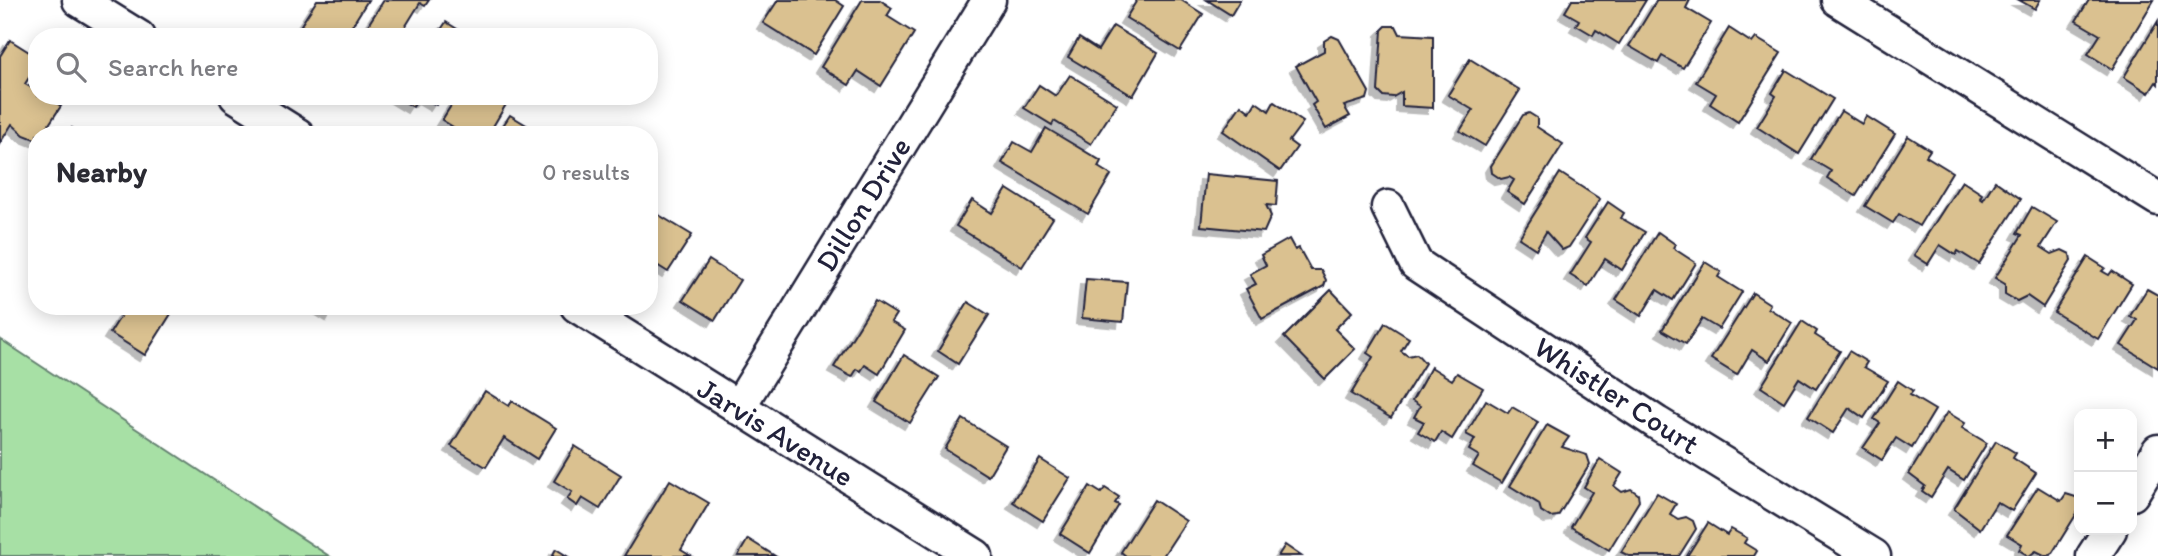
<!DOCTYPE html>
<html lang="en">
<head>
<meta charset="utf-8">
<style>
  body { margin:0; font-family:Itim,sans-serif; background:#f2f2f3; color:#2b2b33 }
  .controls { position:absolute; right:21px; bottom:21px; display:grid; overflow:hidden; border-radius:14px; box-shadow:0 4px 18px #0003 }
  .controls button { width:63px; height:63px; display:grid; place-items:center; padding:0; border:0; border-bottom:2px solid #e1e1e2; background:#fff; color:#2b2b33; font:35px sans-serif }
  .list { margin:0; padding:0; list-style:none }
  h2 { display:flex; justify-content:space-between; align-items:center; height:91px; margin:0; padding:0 28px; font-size:30px }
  h2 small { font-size:23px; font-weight:400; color:#7c7c81 }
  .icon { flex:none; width:38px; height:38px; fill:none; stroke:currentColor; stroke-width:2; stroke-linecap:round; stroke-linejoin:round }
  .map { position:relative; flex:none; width:2158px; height:556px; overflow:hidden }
  .search { position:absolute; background:#fff; box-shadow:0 4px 18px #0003; left:28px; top:28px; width:630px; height:77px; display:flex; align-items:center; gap:18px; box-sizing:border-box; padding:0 24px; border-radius:28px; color:#7c7c81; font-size:26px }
  .panel { position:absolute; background:#fff; box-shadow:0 4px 18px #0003; left:28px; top:126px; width:630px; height:189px; border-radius:28px }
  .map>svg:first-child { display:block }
  .green { fill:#a7e0a5; stroke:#648170; stroke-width:2 }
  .building { fill:#dac190; stroke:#22223b; stroke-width:2; filter:url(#shadow) }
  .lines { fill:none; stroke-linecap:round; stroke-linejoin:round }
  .street-casing { stroke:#22223b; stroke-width:37 }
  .street { stroke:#fff; stroke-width:32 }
  .labels { text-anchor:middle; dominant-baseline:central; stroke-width:5; stroke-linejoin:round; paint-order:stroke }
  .street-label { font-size:30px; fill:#22223b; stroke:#fff }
</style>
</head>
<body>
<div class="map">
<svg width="2158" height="556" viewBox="0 0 2158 556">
  <defs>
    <filter id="shadow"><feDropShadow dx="-6" dy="6" stdDeviation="0" flood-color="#0004"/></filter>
  </defs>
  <rect width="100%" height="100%" fill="#fff"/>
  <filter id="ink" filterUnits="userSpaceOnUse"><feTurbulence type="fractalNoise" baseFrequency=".0143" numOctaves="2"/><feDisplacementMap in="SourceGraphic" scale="14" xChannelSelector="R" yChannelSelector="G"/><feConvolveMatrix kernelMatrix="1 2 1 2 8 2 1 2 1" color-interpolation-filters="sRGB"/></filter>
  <g filter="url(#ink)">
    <!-- green -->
    <path class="green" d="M0,339L329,556H0Z"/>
    <!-- building -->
    <g class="building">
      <path d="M317,0H368L345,37H320L301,25Z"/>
      <path d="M384,0H429L425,6L420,3L399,37H368L366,35L371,27L368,25Z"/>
      <path d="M778,0H835L844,6L814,55L763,23Z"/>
      <path d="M862,0H880L892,8L887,16L914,33L881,86L858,71L849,85L821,67Z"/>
      <path d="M1137,0H1181L1203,14L1180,51L1126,18Z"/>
      <path d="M1207,0H1240L1231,15Z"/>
      <path d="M1572,0H1646L1619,44L1596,30L1593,35L1576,25L1579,20L1565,12Z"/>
      <path d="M1657,0H1690L1686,8L1711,23L1683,68L1662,56L1658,63L1629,46Z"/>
      <path d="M2019,0H2040L2035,9Z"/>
      <path d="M2089,0H2154L2112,69L2088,54L2100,35L2076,21Z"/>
      <path d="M2158,21V84L2156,82L2149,93L2124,77Z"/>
      <path d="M446,22L470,37H436Z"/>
      <path d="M1113,26L1158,53L1133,96L1068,57L1079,38L1098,50Z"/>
      <path d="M1386,26H1396L1400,34L1433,36V108L1402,106V92L1393,97L1383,96L1378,91L1382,30Z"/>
      <path d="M1729,28L1752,43L1756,38L1781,53L1738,122L1710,104L1716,94L1696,82Z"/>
      <path d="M1332,36L1339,39L1369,92L1367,99L1344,106L1350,116L1326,129L1312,105L1316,102L1296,66L1324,51V41Z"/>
      <path d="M10,40L37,57V65L25,84L37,91V96H45L61,106L42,135H37V140L24,135L12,124L0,143V56Z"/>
      <path d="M1470,59L1520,90L1485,146L1460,131L1473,110L1448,95Z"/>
      <path d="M1786,70L1833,99L1799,154L1757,127L1776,96L1772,93Z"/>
      <path d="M1070,75L1117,104L1091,144L1054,121L1052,125L1024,108L1039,85L1056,96Z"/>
      <path d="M395,96H442L436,105L424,98L421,101L418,99L413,107Z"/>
      <path d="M457,96H511L488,135H466L442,120Z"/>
      <path d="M1256,102L1269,111L1274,102L1303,122L1289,141L1297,147L1280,171L1223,131L1241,105L1250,112Z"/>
      <path d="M1841,111L1862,124L1866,116L1895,134L1856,196L1827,178L1831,171L1811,159Z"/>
      <path d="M1529,113L1537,118V127L1563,144L1525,204L1507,192L1514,180L1509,177L1501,179L1492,173L1491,166L1523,115Z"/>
      <path d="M510,115L541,134L540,135H497Z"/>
      <path d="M72,128L83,135H68Z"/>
      <path d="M1046,128L1101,161L1098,167L1111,175L1088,214L1002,163L1014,142L1032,152Z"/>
      <path d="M1908,136L1930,150L1926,156L1952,172L1919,226L1899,214L1893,223L1865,206Z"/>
      <path d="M1560,173L1600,199L1569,247L1562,250L1546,232L1536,249L1519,238Z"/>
      <path d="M1206,174L1278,181L1276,206L1266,205L1271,216L1264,232L1201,226Z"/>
      <path d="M1962,181L1982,194L1980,198L1983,200L1995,181L2021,199L1979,264L1958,251L1956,255L1940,245L1928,264L1914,255Z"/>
      <path d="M1007,189L1053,218L1022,267L956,226L972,200L992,213Z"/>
      <path d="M1608,202L1624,213L1621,218L1645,232L1622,270L1605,259L1588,286L1570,275L1591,242L1585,238Z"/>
      <path d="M2032,207L2057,222L2041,247L2052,254L2062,250L2070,254L2071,261L2043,307L2027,296L2017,301L2005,294V284L1995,278L2022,235L2017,233Z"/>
      <path d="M649,209L692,235L668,272L649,260Z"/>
      <path d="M1658,232L1675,244L1673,248L1696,263L1673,300L1657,290L1641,316L1616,300Z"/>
      <path d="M1289,239L1295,250L1299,248L1311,270H1321L1326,280L1324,286L1262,319L1246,289L1256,284L1250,274L1266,265L1261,255Z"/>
      <path d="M2088,257L2105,268L2102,271L2109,275L2112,271L2132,284L2098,339L2054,312Z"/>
      <path d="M709,260L740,280L715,320L683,300Z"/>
      <path d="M1705,262L1721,272L1718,277L1742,292L1719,329L1702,319L1686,344L1662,330Z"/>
      <path d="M1086,279L1127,282L1123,322L1082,318Z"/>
      <path d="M2147,289L2158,295V368L2121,345L2137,320L2130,316Z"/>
      <path d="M1331,290L1352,312L1335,329L1355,349L1325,379L1284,337Z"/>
      <path d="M1753,293L1770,304L1768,308L1792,323L1769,361L1752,350L1737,375L1711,359Z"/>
      <path d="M875,301L896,314L891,322L905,330L879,374L865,365L861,371L857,369L852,377L834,367Z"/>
      <path d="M968,302L989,315L958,364L938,351Z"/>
      <path d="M127,306H176L145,355L110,333Z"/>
      <path d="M317,306H337L332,315Z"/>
      <path d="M1802,321L1817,331L1815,335L1840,351L1816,389L1799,378L1784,402L1761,387Z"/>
      <path d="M1385,323L1409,338L1401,351L1408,356L1417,354L1425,363L1391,418L1351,394L1373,357L1367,353Z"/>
      <path d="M1849,351L1867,362L1864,367L1888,381L1864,418L1849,408L1833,433L1808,417Z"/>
      <path d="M904,355L939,377L910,423L876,402Z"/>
      <path d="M1431,367L1452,380L1457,373L1483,388L1452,439L1441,432L1435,442L1418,432L1424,422L1414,417L1420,406L1412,401Z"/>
      <path d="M1898,381L1913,391L1910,395L1935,410L1912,448L1896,438L1882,460L1863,448L1880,423L1874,419Z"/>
      <path d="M485,391L509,406L512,401L556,428L537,459L504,438L486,467L451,446Z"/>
      <path d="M1486,400L1508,413L1512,407L1538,422L1502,483L1473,466L1479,456L1469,450L1475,439L1466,434Z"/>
      <path d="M1947,412L1965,423L1962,428L1987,443L1964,480L1948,470L1931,497L1922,491L1925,486L1909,474Z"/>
      <path d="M963,419L1006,446L988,476L945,449Z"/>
      <path d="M1547,425L1569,437L1562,447L1587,455L1590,464L1558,516L1550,517L1541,511L1539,504L1510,486Z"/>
      <path d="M1996,441L2016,453L2013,458L2036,473L2012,511L1997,502L1980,529L1954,509Z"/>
      <path d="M575,446L621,475L600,509L582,498L577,506L567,499L572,492L554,481Z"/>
      <path d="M1040,459L1070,478L1043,521L1013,502Z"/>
      <path d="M1600,459L1622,473L1614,486L1622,492L1631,489L1638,494L1639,501L1609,550L1571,527L1592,492L1584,487Z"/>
      <path d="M670,480L709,503L681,550L691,556H624Z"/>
      <path d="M1090,486L1101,493L1105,488L1119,497L1115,503L1119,505L1090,553L1060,534Z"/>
      <path d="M2038,487L2061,501L2066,494L2079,498V510L2051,555L2046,556L2036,551L2029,556L2019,550L2022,544L2007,535Z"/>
      <path d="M1657,493L1676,504L1670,514L1678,519L1686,517L1693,521L1696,529L1679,556H1629L1621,552Z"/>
      <path d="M1154,500L1186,521L1163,556H1126L1121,552Z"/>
      <path d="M1708,523L1727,535L1731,529L1747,538L1744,543L1757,551L1754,556H1687Z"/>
      <path d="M748,539L775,556H738Z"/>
      <path d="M1285,545L1301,556H1278Z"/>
      <path d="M556,549L567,556H552Z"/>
    </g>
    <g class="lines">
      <defs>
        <g id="street">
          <path d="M79,0L139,37"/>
          <path d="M1838,0L2158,199"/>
          <path d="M236,96L298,135"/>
          <path d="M1388,207L1416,264L1657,423L1874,556"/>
          <path d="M577,306L976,556"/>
          <path d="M738,408L989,0"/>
          <path d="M2132,494L2158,451"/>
          <path d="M2093,556L2110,530"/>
        </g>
      </defs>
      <!-- street casing -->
      <use href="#street" class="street-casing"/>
      <!-- street -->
      <use href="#street" class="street"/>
    </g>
  </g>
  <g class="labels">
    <!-- street labels -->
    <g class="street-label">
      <text transform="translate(863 204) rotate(-58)">Dillon Drive</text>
      <text transform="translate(1617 395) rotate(33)">Whistler Court</text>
      <text transform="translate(776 432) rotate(32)">Jarvis Avenue</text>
    </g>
  </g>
</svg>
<div class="controls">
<button>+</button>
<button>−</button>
</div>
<div class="search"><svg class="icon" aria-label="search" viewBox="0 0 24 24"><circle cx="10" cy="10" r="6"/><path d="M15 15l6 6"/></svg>Search here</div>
<section class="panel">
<h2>Nearby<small>0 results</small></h2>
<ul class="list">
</ul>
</section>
</div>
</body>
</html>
